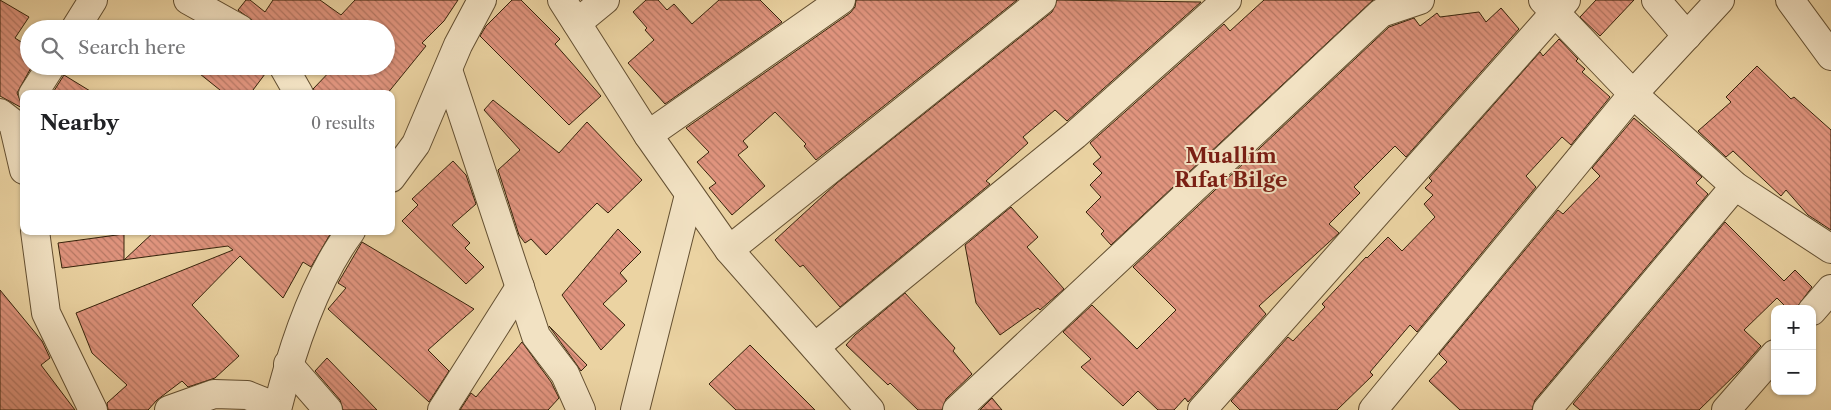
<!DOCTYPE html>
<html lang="en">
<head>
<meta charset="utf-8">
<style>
  body { margin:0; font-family:"Libre Caslon Text",serif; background:#f2f2f2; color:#202124 }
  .controls { position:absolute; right:15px; bottom:15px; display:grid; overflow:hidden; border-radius:10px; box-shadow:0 1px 4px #0004 }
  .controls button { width:45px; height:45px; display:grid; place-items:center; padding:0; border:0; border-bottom:1px solid #e0e0e0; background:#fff; color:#202124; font:25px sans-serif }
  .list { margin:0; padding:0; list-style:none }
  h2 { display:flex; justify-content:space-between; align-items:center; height:65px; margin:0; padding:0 20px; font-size:21px }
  h2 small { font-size:16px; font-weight:400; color:#757577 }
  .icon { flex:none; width:28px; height:28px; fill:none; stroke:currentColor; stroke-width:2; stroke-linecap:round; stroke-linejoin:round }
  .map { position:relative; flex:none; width:1831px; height:410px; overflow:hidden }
  .search { position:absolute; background:#fff; box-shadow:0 1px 4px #0004; left:20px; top:20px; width:375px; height:55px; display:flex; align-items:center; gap:12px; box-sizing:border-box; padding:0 18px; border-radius:28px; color:#757577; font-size:19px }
  .panel { position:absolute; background:#fff; box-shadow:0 1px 4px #0004; left:20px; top:90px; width:375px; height:145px; border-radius:10px }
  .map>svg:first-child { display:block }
  .building { fill:url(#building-back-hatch); stroke:#36230b }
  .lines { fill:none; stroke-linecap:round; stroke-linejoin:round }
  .minor-casing { stroke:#634f31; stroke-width:30 }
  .tertiary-casing { stroke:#634f31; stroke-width:30 }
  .minor { stroke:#f2e2c3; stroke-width:28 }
  .tertiary { stroke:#f2e2c3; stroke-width:28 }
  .labels { text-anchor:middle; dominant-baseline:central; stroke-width:4; stroke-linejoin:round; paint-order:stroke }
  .district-label { font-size:21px; font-weight:bold; fill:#7a1f14; stroke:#f2e2c3 }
</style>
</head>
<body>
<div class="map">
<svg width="1831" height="410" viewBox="0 0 1831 410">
  <defs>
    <pattern id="building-back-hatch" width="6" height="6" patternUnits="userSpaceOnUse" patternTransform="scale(1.25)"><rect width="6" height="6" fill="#e0947e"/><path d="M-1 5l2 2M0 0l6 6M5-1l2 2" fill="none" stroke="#b67865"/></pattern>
  </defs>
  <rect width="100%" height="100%" fill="#ebd3a2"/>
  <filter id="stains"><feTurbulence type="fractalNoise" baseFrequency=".004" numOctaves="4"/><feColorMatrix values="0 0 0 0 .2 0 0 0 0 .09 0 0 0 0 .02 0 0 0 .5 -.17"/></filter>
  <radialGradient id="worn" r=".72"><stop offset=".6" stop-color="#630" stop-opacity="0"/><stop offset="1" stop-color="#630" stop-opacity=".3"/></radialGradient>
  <!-- building -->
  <g class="building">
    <path d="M0,0L29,17L15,38L29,47V66H32L17,93L24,109L0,96Z"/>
    <path d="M246,0H250L265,12L273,0H320L341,15L355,0H458L444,21L422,43L426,46L387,94H315L313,89L335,66H386V29H256L253,21L238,10Z"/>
    <path d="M512,0H521L560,39L555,44L601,96L569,125L480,36L486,26Z"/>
    <path d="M646,0H658L667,10L674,4L692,24L719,0H760L782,22L665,104L628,63L654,40L645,30L647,28L633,12Z"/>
    <path d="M856,0H1017L816,160L804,146L806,144L775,112L743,141L748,147L738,155L765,186L732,215L709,188L716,183L697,162L709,152L686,128L850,13L855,7Z"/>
    <path d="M1057,0L1201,2L1067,121L1055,110L1023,137L1028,143L986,181L990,184L840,307L803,265L800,267L775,240L837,183L1052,12Z"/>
    <path d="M1264,0H1373L1111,245L1101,234L1104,231L1086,212L1101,197L1090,185L1102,173L1093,164L1101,157L1090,143L1224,24L1230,31Z"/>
    <path d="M1596,0H1634L1600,36L1580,17Z"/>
    <path d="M1501,8L1519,29L1406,157L1395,146L1354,187L1360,193L1329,224L1339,233L1259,306L1266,314L1188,402L1185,398L1174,410H1158L1138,391L1123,406L1081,367L1091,359L1063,332L1092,305L1137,349L1176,310L1133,267L1389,27L1414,18L1420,26L1437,13L1440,17L1479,12L1486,22Z"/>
    <path d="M1559,39L1578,59L1576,61L1585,69L1582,72L1610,97L1571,145L1562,137L1526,176L1536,187L1417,332L1410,325L1370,372L1373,375L1337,410H1240L1231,401L1288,337L1293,341L1325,307L1322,304L1366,257L1367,258L1388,237L1402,251L1435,217L1424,204L1433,195L1425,188L1432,181L1429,178L1540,52L1543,56Z"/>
    <path d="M190,66H267L268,70L250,94H225Z"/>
    <path d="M1757,66L1791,99L1794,97L1831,130V230L1808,215L1786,190L1781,196L1733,151L1726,157L1698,131L1731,102L1726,97Z"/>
    <path d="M64,75L95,94H52Z"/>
    <path d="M493,100L559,153L587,122L642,180L608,213L597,203L546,255L531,239L525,243L519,235L498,170L520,150L484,110Z"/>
    <path d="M1634,118L1702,177L1696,183L1708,194L1535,400L1532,410H1460L1429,381L1447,362L1439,354L1558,210L1563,214L1600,176L1592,168Z"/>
    <path d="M453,161L466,175L476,204L452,225L470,243L465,248L484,267L466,284L402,221L418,205L412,199Z"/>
    <path d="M1011,207L1038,237L1027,247L1064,289L1040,310L1038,308L1000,335L976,303L965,245Z"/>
    <path d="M1725,222L1784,281L1795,270L1812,287L1797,307L1788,309L1777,298L1744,330L1761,346L1739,371L1699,410H1580L1573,404Z"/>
    <path d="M618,229L641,252L620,273L627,281L603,304L625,325L601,350L562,295Z"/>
    <path d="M155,231H332L311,267L303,262L283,298L240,256L192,305L239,356L215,378L188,387L182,381L157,400L148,410H108L107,403L127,385L92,353L76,313L233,250L228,246L62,268L58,243L124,234V260Z"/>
    <path d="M362,242L474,309L428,350L449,371L429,402L328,309L346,288L338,283Z"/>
    <path d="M0,290L42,341L50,358L41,365L75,410H0Z"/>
    <path d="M905,293L955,348L953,351L972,374L946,399L942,410H918L890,383L888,385L846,345L855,335Z"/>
    <path d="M549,326L587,365L581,371L577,365Z"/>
    <path d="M522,342L551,382L559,398L548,410H460L471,393L476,397Z"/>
    <path d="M750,345L815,410H736L709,384Z"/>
    <path d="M327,358L377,410H343L340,400L315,371Z"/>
    <path d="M992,398L1002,410H980Z"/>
  </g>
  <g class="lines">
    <defs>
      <g id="minor">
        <path d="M188,0L240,29"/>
        <path d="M1543,0L1633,94L1735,186L1831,249"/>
        <path d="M1656,0L1687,36"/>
        <path d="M1790,0L1831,56"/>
        <path d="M577,23L605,0"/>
        <path d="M75,29L93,0"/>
        <path d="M283,66L299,94"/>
        <path d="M448,70L536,336L565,374L581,410"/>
        <path d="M33,94L51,66"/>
        <path d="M0,113L13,123L24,170"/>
        <path d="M648,135L841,0"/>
        <path d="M391,178L416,144L458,45L482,0"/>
        <path d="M35,231L46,313L93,410"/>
        <path d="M729,250L1042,0"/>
        <path d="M1812,311L1831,289"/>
        <path d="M815,347L1075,135L1227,0"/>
        <path d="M169,410L214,394L247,395L277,407"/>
        <path d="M277,410C291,352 315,279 351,231"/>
        <path d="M442,410L520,287"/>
        <path d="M957,410L1381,13L1420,0"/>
        <path d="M1202,410L1566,0"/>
        <path d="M1373,410L1633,94L1720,0"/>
        <path d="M1547,410L1735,186"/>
        <path d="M1726,410L1775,354"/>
      </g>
      <g id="tertiary">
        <path d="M562,0L648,135L729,250L870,410"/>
        <path d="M288,364L328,410"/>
        <path d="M635,410L689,195"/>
      </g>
    </defs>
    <!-- minor casing -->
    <use href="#minor" class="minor-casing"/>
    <!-- tertiary casing -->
    <use href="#tertiary" class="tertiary-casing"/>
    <!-- minor -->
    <use href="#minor" class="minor"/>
    <!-- tertiary -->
    <use href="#tertiary" class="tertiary"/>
  </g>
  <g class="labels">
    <!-- district labels -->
    <g class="district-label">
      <text x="1231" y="155">Muallim<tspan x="1231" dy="24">Rıfat Bilge</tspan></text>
    </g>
  </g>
  <rect width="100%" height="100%" filter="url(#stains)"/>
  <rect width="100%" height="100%" fill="url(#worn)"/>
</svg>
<div class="controls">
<button>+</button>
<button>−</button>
</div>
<div class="search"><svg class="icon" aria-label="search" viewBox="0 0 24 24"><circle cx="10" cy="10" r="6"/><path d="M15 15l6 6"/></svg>Search here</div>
<section class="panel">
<h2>Nearby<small>0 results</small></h2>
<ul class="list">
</ul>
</section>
</div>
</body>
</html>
